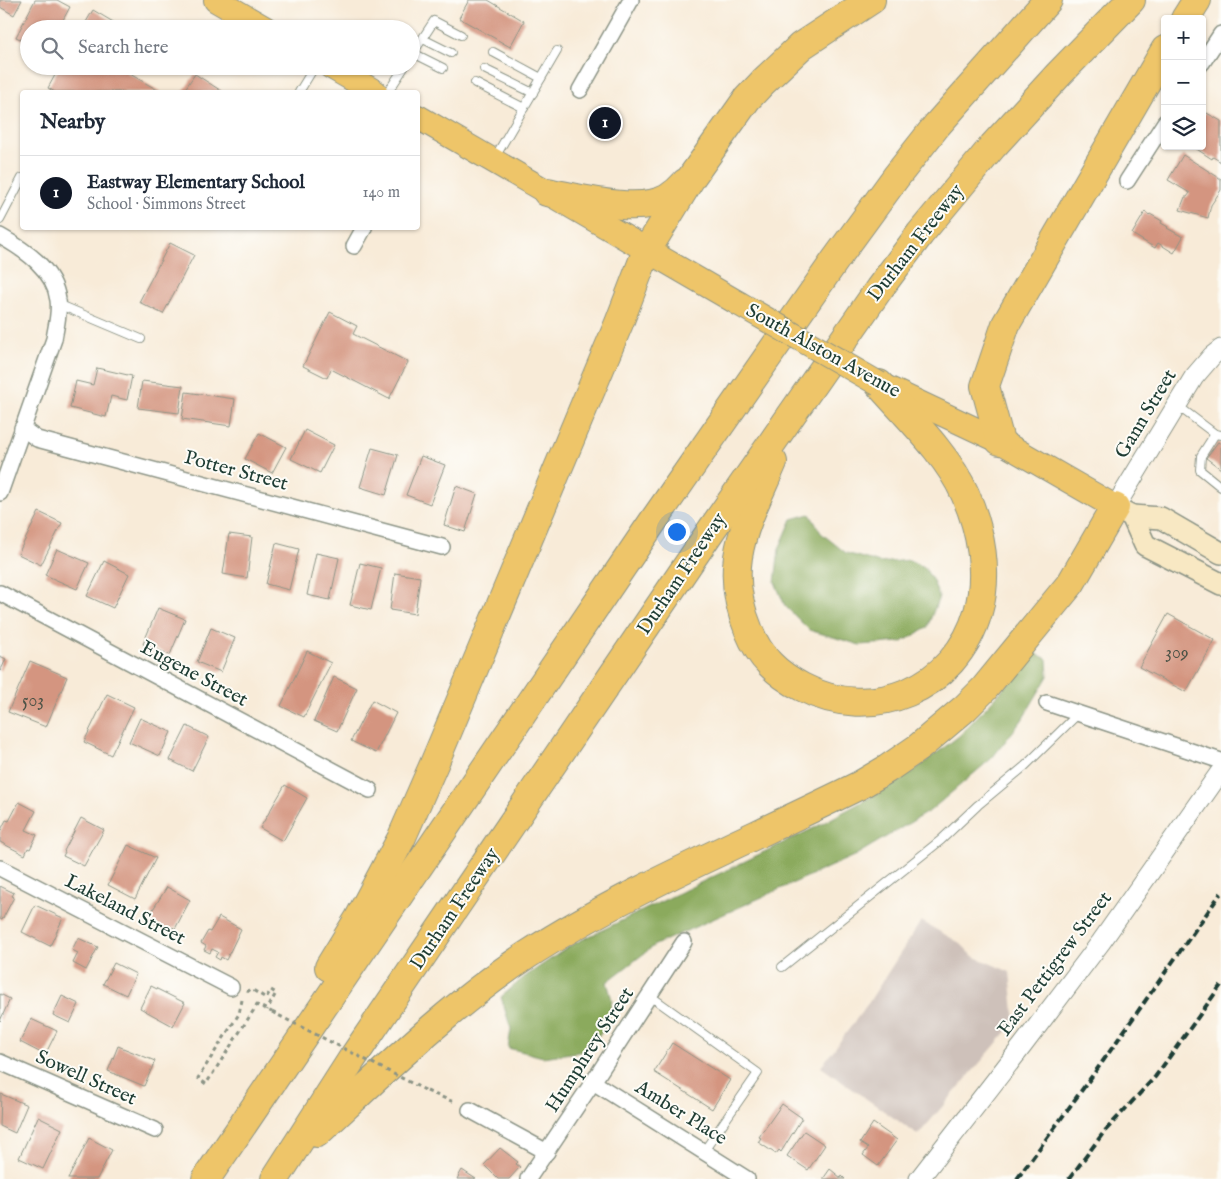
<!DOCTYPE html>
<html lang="en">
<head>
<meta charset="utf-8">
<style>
  body { margin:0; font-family:"IM FELL English",serif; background:#f2f2f3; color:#1f2937 }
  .controls { position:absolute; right:15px; top:15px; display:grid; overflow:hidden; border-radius:5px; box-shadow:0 1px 4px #0004 }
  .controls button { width:45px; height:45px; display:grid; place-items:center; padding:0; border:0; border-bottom:1px solid #e0e1e3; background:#fff; color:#1f2937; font:25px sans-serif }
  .you { position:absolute; left:676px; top:531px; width:18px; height:18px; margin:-12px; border:4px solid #fff; border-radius:50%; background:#1a73e8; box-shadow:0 0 0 8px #1a73e833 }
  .badge { display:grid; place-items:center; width:32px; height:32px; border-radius:50%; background:#111827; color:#fff; font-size:16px; font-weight:700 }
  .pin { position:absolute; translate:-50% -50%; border:2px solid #fff; box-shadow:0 1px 5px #0006 }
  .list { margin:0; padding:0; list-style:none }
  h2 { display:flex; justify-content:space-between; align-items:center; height:65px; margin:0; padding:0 20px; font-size:21px }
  h2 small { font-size:16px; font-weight:400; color:#747a83 }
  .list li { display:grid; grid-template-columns:32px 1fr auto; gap:15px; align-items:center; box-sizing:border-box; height:75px; padding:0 20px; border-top:1px solid #e0e1e3 }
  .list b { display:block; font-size:19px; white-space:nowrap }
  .list p { margin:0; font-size:16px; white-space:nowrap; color:#747a83 }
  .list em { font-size:16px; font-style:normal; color:#747a83 }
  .icon { flex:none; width:28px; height:28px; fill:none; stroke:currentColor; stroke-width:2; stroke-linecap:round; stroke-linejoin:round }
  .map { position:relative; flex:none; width:1221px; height:1179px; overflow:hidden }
  .search { position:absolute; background:#fff; box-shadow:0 1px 4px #0004; left:20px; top:20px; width:400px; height:55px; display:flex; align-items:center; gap:12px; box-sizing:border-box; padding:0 18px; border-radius:28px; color:#747a83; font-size:19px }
  .panel { position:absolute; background:#fff; box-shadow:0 1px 4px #0004; left:20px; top:90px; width:400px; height:140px; border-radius:5px }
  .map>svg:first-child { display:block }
  .industrial { fill:#cec1ba }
  .forest { fill:#8baa5d; stroke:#557448 }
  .building { fill:#d49580 }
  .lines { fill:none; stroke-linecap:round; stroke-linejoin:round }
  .service-casing { stroke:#8c9486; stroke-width:10 }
  .minor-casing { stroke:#8c9486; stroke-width:18 }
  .tertiary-casing { stroke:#8c9486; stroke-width:21 }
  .secondary-casing { stroke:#8c9486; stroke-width:24 }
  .primary-casing { stroke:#8c9486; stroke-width:26 }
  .motorway-casing { stroke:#8c9486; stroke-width:30 }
  .path { stroke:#8c9486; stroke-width:3; stroke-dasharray:4 4; stroke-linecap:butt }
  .service { stroke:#fff; stroke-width:8 }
  .minor { stroke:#fff; stroke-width:15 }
  .tertiary { stroke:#fff; stroke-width:19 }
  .secondary { stroke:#f8e8c3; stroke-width:21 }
  .primary { stroke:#eec569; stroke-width:24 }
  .motorway { stroke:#eec569; stroke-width:28 }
  .rail { stroke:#1f3d34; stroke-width:4; stroke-dasharray:8 4; stroke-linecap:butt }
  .primary-bridge-casing { stroke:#8c9486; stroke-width:26; stroke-linecap:butt }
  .path-bridge { stroke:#8c9486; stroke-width:3; stroke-dasharray:4 4; stroke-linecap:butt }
  .primary-bridge { stroke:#eec569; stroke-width:24 }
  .labels { text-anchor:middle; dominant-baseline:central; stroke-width:4; stroke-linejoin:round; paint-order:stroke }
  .number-label { font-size:18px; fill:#4c5347 }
  .street-label { font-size:20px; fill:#1f3d34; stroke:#fdfcf7 }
</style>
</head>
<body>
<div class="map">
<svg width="1221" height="1179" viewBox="0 0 1221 1179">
  <rect width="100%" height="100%" fill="#fdfcf7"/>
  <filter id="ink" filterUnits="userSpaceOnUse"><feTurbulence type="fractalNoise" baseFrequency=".02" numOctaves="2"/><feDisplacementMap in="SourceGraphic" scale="10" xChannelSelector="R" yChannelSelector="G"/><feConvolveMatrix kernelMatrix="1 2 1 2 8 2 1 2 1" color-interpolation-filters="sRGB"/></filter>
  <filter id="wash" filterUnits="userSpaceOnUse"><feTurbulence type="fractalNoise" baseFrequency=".0096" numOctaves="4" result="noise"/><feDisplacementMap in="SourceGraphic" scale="20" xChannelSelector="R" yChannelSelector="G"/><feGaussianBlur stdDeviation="1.12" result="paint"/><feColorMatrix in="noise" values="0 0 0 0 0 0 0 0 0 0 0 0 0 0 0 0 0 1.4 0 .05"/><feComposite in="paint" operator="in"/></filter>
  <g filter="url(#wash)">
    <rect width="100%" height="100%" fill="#f8ebd8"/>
    <!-- industrial -->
    <path class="industrial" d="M921,921L960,943L973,956L1010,972L1015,1022L918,1135L821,1067L869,1002Z"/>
    <!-- forest -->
    <g class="forest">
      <path d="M810,514L821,533L846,553L880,563L909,560L924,567L933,581L939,597L927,628L902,642L860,645L809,630L785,606L775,582L779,549L792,519Z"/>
      <path d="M1035,653L1047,659L1048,676L1022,720L992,758L931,810L856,855L655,945L607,982L612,1000L607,1026L585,1051L543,1057L508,1048L511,1029L501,997L523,978L571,945L814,828L900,781L959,736L1006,686Z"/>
    </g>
    <g id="blocks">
      <!-- building -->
      <g class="building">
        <path d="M0,0H22L14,15L0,7Z"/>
        <path d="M35,0H57L70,7L58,29H29V43L16,37Z"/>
        <path d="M469,0H488L524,21L510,47L459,18Z"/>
        <path d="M93,10L125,29H82Z"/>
        <path d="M60,66H116L161,92H55L48,88Z"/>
        <path d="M195,74L223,92H183Z"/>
        <path d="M1205,112L1221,121V162L1213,157L1212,159L1192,146H1202V116Z"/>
        <path d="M1183,155L1221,179V190L1211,205L1208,218L1180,210L1185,197H1187L1190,193L1168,180Z"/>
        <path d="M1145,212L1149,215L1150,214L1162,221L1161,223L1168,227L1167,228L1183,237L1174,253L1158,243L1155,248L1132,234Z"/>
        <path d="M170,243L194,255L163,314L139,302Z"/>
        <path d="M330,312L357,326L353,334L408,362L389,399L331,369L327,378L303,366Z"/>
        <path d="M97,368L132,376L127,400L111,396L106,417L70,408L76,381L93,385Z"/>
        <path d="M142,381L183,386L179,413L138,408Z"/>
        <path d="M186,392L235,399L231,426L182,419Z"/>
        <path d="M305,430L334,445L320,473L291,459Z"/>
        <path d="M259,433L286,447L272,473L245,459Z"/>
        <path d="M1218,442L1221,444V469L1206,458Z"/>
        <path d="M372,448L398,455L386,495L360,487Z"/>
        <path d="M421,456L445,465L430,504L406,495Z"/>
        <path d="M456,486L477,494L465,532L444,525Z"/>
        <path d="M39,512L62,523L41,565L18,554Z"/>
        <path d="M229,534L252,537L247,578L223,574Z"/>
        <path d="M276,543L299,549L289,590L266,584Z"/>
        <path d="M57,549L89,563L77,589L45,575Z"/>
        <path d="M316,553L339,558L330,600L307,595Z"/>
        <path d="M104,561L129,574L113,608L87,596Z"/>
        <path d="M360,563L381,568L371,610L350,605Z"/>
        <path d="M395,573L420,577L415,614L390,610Z"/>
        <path d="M158,608L185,619L170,655L143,644Z"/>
        <path d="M1168,614L1215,640L1186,692L1139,667Z"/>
        <path d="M211,628L235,638L221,672L197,662Z"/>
        <path d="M307,651L331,663L304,717L281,706Z"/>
        <path d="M0,656L6,659L0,672Z"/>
        <path d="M30,661L67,677L46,727L8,712Z"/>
        <path d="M334,677L357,688L337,731L314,721Z"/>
        <path d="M107,694L134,707L111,755L84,742Z"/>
        <path d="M372,700L396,713L376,753L351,741Z"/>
        <path d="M140,718L171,732L160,756L129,742Z"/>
        <path d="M187,726L209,737L192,771L170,760Z"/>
        <path d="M285,785L307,798L283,841L260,828Z"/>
        <path d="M19,802L36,811L26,830L37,835L30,849L28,848L25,855L0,842V832L6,820L9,821Z"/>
        <path d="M81,818L104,830L84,866L63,856L65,852L64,851Z"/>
        <path d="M128,845L156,858L135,899L108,885Z"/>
        <path d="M0,886L14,893L12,896L14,897L2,920L0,919Z"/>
        <path d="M167,887L190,900L175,929L173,927L170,932L151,921L153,916L150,914Z"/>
        <path d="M35,905L63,918L50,946L22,932Z"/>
        <path d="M219,917L241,929L226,960L221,957L220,960L215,957L218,952L212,949L210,953L204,950L206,946L201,943L208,931L210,932Z"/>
        <path d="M78,938L98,947L86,970L73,963L78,953L72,950Z"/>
        <path d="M114,963L136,974L126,995L103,984Z"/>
        <path d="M151,986L185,1003L173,1026L140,1008Z"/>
        <path d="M0,994L10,999L0,1021Z"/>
        <path d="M62,996L79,1004L70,1023L53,1015Z"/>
        <path d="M31,1019L57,1031L45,1055L20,1042Z"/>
        <path d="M672,1043L730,1080L712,1109L654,1072Z"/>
        <path d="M118,1046L155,1061L144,1086L108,1071Z"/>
        <path d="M1,1094L27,1105L15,1133L0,1126Z"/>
        <path d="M782,1104L802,1118L781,1152L779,1150L776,1154L758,1142L761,1138L759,1137Z"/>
        <path d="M38,1117L62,1129L43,1169L19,1158Z"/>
        <path d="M873,1123L897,1140L878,1166L863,1155L868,1148L860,1143Z"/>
        <path d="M804,1131L825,1145L808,1170L787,1156Z"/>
        <path d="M89,1138L112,1150L97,1179H68Z"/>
        <path d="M500,1148L518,1162L516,1164L520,1167L509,1179H498L484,1165Z"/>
        <path d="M830,1169L841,1178L842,1176L845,1179H823Z"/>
        <path d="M462,1170L476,1179H457Z"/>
      </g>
    </g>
  </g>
  <g filter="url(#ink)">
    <use href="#blocks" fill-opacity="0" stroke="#8c9486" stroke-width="1"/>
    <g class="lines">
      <defs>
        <g id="service">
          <path d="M423,39L451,53"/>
          <path d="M493,52L541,78"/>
          <path d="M413,53L443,68"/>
          <path d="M411,56L434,21L461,35"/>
          <path d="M484,69L533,93"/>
          <path d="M475,83L524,108"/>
          <path d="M299,92L315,66"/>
          <path d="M388,92L405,66"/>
          <path d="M494,159L557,51"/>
          <path d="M0,220L22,178"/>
          <path d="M58,304L141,339"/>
          <path d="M1178,406L1215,434L1221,435"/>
          <path d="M1215,434L1201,456L1200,470L1221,487"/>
          <path d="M782,967L941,840L978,805L1025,766L1078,714"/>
          <path d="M649,995L758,1073L704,1151"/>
        </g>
        <g id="minor">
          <path d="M1202,63L1221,34"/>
          <path d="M580,90L631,0"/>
          <path d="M1127,181L1165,122"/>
          <path d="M0,236C25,250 54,269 58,300C60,313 56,326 54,339L0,493"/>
          <path d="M354,246L364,228"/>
          <path d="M22,428L37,439L442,547"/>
          <path d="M0,593L370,790"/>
          <path d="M1047,703L1221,761"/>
          <path d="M0,868L231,987"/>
          <path d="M0,1062L155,1130"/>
          <path d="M593,1082L747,1179"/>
          <path d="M470,1110L547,1152"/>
          <path d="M528,1179L593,1082L684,942"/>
        </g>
        <g id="tertiary">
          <path d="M1115,507L1194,377L1212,356L1221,349"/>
          <path d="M919,1179L1023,1045L1101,942L1221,771"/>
        </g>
        <g id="secondary">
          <path d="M1115,507L1132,516L1145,545L1221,584"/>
          <path d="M1132,516L1161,518L1221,553"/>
        </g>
        <g id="primary">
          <path d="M216,0L266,29"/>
          <path d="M330,66L375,92"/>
          <path d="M418,117L738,303"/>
          <path d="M883,386L1000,441L1115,507"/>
        </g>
        <g id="motorway">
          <path d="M1185,19L1197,0"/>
          <path d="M547,192C579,198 638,215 668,198C674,194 680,189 685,183"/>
          <path d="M1000,441L985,386L1006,324L1165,50"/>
          <path d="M773,462C760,493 743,524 738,557C734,583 739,607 749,631C760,658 777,674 802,687C872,724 956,689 978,612C989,574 981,530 965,494C948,455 907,416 879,384"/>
          <path d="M329,967L359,918L401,839L434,764L619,323L647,250L693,175L747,99L764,81L801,46L871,0"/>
          <path d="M317,1133C384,1071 450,1006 527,955C632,887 748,841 860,785L887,769L919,747L965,708L984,689L1071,583L1115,507"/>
          <path d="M206,1179L654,520L836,259L896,177L937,125L1048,0"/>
          <path d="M275,1179L352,1059L712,529L879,289L920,234L993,146L1059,74L1131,0"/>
        </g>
      </defs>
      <!-- service casing -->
      <use href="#service" class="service-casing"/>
      <!-- minor casing -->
      <use href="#minor" class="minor-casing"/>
      <!-- tertiary casing -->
      <use href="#tertiary" class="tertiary-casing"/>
      <!-- secondary casing -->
      <use href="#secondary" class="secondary-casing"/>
      <!-- primary casing -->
      <use href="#primary" class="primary-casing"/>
      <!-- motorway casing -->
      <use href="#motorway" class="motorway-casing"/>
      <!-- path -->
      <g class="path">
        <path d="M247,992L251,989L266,998L271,990L276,993L267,1010"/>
        <path d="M242,1000L239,1014L198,1078L206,1084L257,1005L272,1012"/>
        <path d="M427,1091L456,1103"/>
      </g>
      <!-- service -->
      <use href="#service" class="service"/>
      <!-- minor -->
      <use href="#minor" class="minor"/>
      <!-- tertiary -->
      <use href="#tertiary" class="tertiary"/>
      <!-- secondary -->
      <use href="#secondary" class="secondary"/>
      <!-- primary -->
      <use href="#primary" class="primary"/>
      <!-- motorway -->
      <use href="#motorway" class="motorway"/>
      <!-- rail -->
      <g class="rail">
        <path d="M1017,1179L1103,1061L1221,893"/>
        <path d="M1069,1179L1104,1132L1155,1077L1221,985"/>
      </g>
      <defs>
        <path id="primary-bridge" d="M738,303L879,384"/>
      </defs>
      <!-- primary-bridge casing -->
      <use href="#primary-bridge" class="primary-bridge-casing"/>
      <!-- path-bridge -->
      <path class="path-bridge" d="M272,1012L427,1091"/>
      <!-- primary-bridge -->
      <use href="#primary-bridge" class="primary-bridge"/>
    </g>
  </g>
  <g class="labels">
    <!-- number labels -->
    <g class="number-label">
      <text x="1177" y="653">309</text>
      <text x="33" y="701">503</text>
    </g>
    <!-- street labels -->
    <g class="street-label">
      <text transform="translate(916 243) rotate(-52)">Durham Freeway</text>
      <text transform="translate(823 351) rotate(29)">South Alston Avenue</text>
      <text transform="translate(1146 414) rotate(-59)">Gann Street</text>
      <text transform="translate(236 471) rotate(15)">Potter Street</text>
      <text transform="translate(682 574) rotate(-56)">Durham Freeway</text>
      <text transform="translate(194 674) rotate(28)">Eugene Street</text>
      <text transform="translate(455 909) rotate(-56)">Durham Freeway</text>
      <text transform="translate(125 910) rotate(27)">Lakeland Street</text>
      <text transform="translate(1055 964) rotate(-53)">East Pettigrew Street</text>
      <text transform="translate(590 1050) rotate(-57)">Humphrey Street</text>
      <text transform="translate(86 1078) rotate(24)">Sowell Street</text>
      <text transform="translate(681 1113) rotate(32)">Amber Place</text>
    </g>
  </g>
</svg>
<div class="controls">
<button>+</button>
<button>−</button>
<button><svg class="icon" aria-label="layers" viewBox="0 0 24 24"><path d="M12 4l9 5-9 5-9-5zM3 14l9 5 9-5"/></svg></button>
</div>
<div class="you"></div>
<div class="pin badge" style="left:605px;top:123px">1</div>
<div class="search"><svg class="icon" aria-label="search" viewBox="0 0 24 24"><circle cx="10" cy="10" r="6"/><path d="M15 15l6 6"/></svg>Search here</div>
<section class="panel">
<h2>Nearby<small></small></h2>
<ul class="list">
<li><span class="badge">1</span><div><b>Eastway Elementary School</b><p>School · Simmons Street</p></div><em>140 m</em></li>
</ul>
</section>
</div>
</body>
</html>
